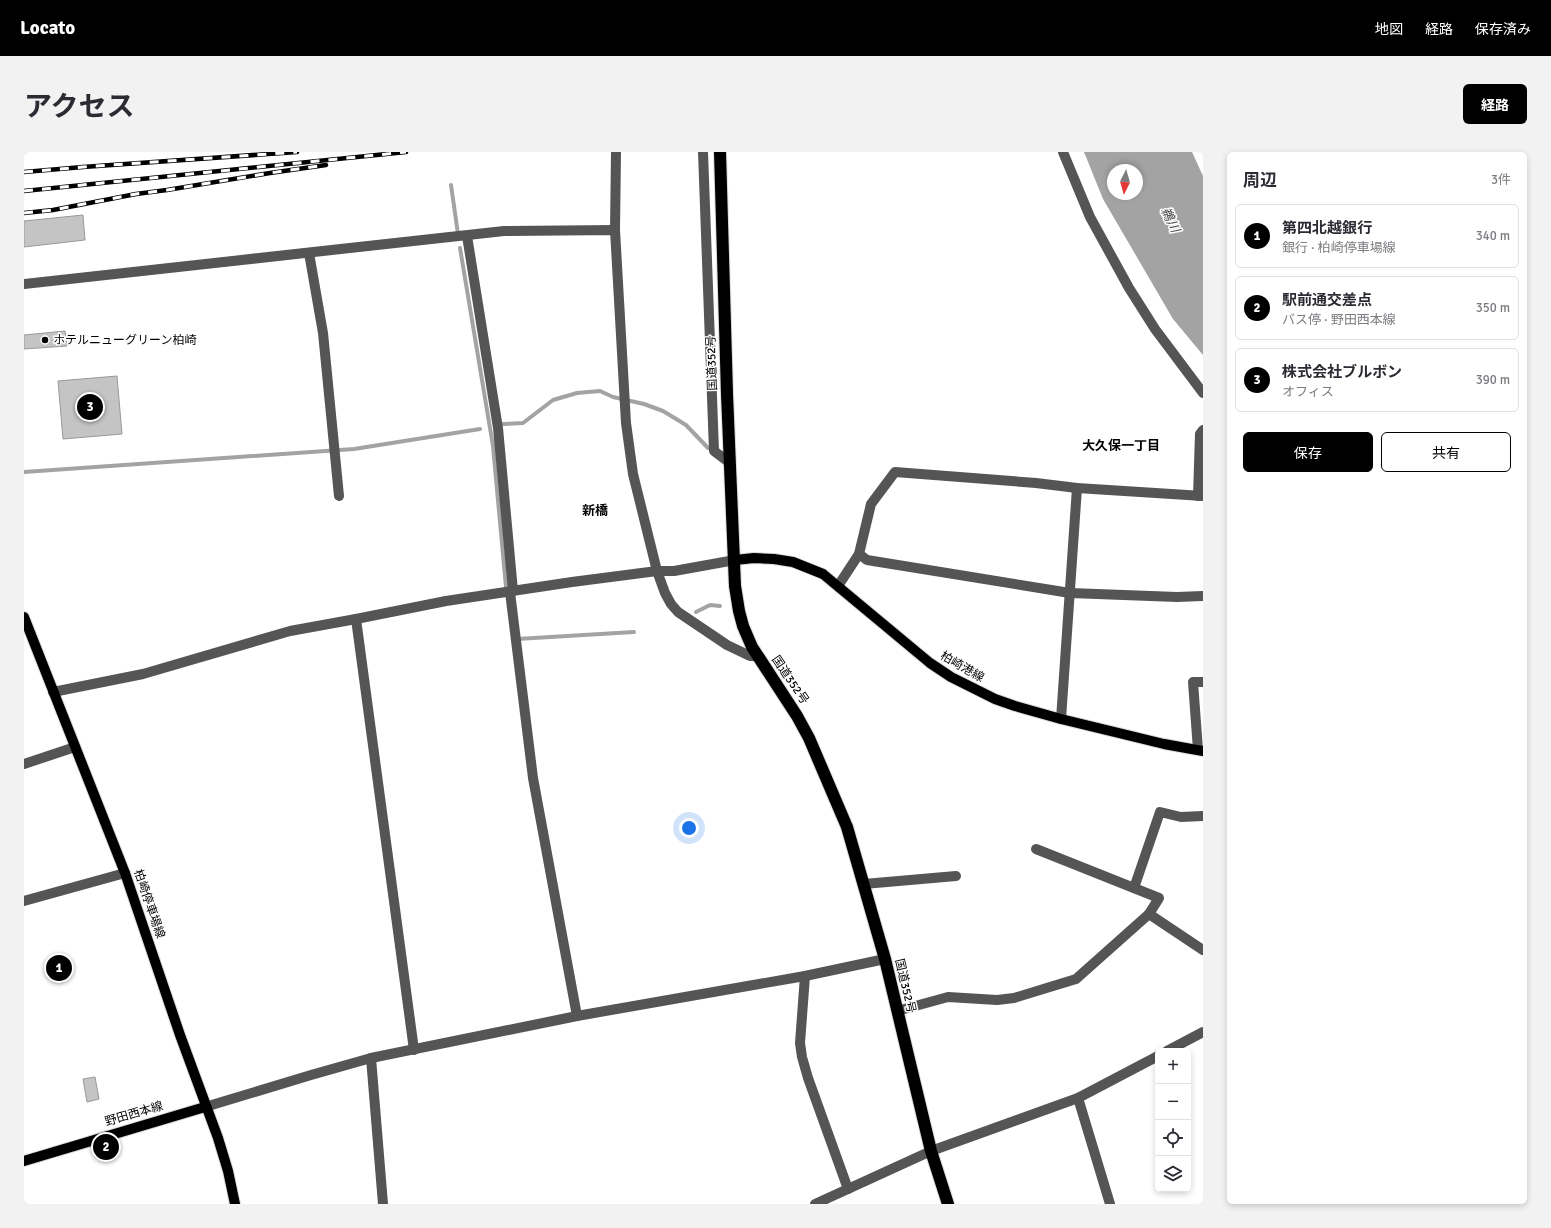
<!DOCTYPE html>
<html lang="ja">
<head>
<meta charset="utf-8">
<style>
  body { margin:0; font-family:Signika,"Noto Sans JP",sans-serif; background:#f2f2f3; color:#2b2b33 }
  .controls { position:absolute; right:12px; bottom:12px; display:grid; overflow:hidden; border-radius:6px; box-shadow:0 2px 6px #0003 }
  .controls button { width:36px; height:36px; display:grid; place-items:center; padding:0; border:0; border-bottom:1px solid #e1e1e2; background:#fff; color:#2b2b33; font:20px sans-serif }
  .compass { position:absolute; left:1083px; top:12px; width:36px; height:36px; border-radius:50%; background:#fff; box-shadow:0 2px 6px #0003; rotate:185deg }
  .you { position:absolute; left:665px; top:676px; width:14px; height:14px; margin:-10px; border:3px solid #fff; border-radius:50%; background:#1a73e8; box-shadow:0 0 0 6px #1a73e833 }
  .badge { display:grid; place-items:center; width:26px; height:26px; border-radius:50%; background:#000; color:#fff; font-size:13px; font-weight:700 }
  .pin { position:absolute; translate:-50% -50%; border:2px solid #fff; box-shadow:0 1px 4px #0006 }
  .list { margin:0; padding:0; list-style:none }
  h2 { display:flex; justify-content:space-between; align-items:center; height:52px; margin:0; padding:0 16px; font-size:17px }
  h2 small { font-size:13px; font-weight:400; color:#7c7c81 }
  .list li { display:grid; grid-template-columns:26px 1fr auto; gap:12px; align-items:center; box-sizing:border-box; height:64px; margin:0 8px 8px; padding:0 8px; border:1px solid #e1e1e2; border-radius:6px }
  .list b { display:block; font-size:15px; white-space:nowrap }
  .list p { margin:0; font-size:13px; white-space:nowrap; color:#7c7c81 }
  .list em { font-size:13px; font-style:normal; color:#7c7c81 }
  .actions { display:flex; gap:8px; padding:12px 16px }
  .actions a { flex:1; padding:9px 0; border:1px solid #000; border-radius:6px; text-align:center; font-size:14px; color:#000 }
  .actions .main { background:#000; color:#fff }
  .icon { flex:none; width:22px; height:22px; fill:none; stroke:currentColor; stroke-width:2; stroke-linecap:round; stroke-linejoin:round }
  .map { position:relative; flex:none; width:1179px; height:1052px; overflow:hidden; border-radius:6px }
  header { display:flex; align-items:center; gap:24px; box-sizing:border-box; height:56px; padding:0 20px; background:#000; color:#fff }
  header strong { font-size:19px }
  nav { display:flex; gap:22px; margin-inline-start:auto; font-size:14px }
  .intro { display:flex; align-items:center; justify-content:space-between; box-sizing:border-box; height:96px; padding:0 24px }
  h1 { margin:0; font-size:28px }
  .button { padding:10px 18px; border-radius:6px; background:#000; color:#fff; font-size:14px; font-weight:700 }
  main { display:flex; gap:24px; padding:0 24px }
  aside { flex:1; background:#fff; border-radius:6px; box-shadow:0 2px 6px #0003 }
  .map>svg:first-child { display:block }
  .water { fill:#a3a3a3; fill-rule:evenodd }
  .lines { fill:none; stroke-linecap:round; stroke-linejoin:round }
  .stream { stroke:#a3a3a3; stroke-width:4 }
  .building { fill:#c4c4c4; stroke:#999 }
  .major-casing { stroke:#dbdbdb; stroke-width:12 }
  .highway-casing { stroke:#dbdbdb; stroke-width:14 }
  .minor { stroke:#555; stroke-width:10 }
  .major { stroke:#000; stroke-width:10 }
  .highway { stroke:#000; stroke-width:12 }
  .rail-casing { stroke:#000; stroke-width:4.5 }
  .rail { stroke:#fff; stroke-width:3; stroke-dasharray:9; stroke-linecap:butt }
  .poi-dot { fill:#000; stroke:#fff; stroke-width:1.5 }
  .labels { text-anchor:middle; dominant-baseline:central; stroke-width:3; stroke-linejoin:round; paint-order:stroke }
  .poi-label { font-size:12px; fill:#000; stroke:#fff; text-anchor:start }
  .street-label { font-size:12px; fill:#000; stroke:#fff }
  .water-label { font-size:13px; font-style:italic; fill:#444; stroke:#fff }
  .neighbourhood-label { font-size:13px; font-weight:bold; fill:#000; stroke:#fff }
</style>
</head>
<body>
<header>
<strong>Locato</strong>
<nav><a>地図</a><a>経路</a><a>保存済み</a></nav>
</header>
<div class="intro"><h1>アクセス</h1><a class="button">経路</a></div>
<main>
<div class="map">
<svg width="1179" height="1052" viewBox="0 0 1179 1052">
  <rect width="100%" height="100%" fill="#fff"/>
  <!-- water -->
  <path class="water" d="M1060,0H1168L1179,24V203L1149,167L1079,47ZM1089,18H1113V42H1089Z"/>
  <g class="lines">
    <!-- stream -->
    <g class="stream">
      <path d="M427,33L434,82"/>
      <path d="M436,96L469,294L482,435"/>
      <path d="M479,272L499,271L529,248L553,241L576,239L589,245L620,252L639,259L662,273L684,296"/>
      <path d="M0,320L330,297L456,277"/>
      <path d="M672,460L686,453L696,454"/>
      <path d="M493,487L610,480"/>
    </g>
  </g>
  <!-- building -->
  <g class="building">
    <path d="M59,63L61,88L0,95V69Z"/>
    <path d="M41,179L43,194L0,197V183Z"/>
    <path d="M93,224L98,282L39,287L34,229Z"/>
    <path d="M71,925L75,947L63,950L59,927Z"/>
  </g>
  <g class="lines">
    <defs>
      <g id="major">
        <path d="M711,408L730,406L750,407L769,410L799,422L906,511L927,525L971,547L991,554L1037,567L1140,592L1179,599"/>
        <path d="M0,465L101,721L156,883L194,986L204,1019L211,1052"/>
        <path d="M0,1009L181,955"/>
      </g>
      <path id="highway" d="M696,0L703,242L711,434L715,459L719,474L728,495L773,564L785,586L823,675L861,807L907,999L924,1052"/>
    </defs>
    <!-- major casing -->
    <use href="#major" class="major-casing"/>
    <!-- highway casing -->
    <use href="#highway" class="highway-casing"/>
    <!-- minor -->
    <g class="minor">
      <path d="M679,0L690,299L706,311"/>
      <path d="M1039,0L1066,65L1105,136L1131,177L1179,241"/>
      <path d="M591,78L592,0"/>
      <path d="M443,84L474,276L489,439"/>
      <path d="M285,101L299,181L315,344"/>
      <path d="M0,132L480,79L591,78L602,271L609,322L633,419L641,441L647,452L654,460L703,493L726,504H733"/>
      <path d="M1174,344L1176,282L1179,278"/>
      <path d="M835,402L843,408L1046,441L1153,445L1179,444"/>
      <path d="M814,434L835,402L847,352L871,320L1012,331L1053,336L1179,344"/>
      <path d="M486,440L509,626L553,864"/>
      <path d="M332,467L390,898"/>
      <path d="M29,540L119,522L266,479L332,467L422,449L548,430L633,419H650L711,408"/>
      <path d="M1037,567L1053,336"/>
      <path d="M1174,598L1169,530H1179"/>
      <path d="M0,612L51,595"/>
      <path d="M1012,697L1135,746L1125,762"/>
      <path d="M840,732L932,724"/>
      <path d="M1110,736L1136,660L1157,665L1179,664"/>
      <path d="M0,749L101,721"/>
      <path d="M781,824L776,891L778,905L784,926L824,1037"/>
      <path d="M873,859L924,845L973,848L990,846L1052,827L1125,762L1179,798"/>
      <path d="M1143,899L1179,880"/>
      <path d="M347,906L359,1052"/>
      <path d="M1054,946L1086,1052"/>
      <path d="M181,955L287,923L347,906L553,864L781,824L861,807"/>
      <path d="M791,1052L907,999L1054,946L1134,904"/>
    </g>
    <!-- major -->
    <use href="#major" class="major"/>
    <!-- highway -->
    <use href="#highway" class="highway"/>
    <defs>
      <g id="rail">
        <path d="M0,20L59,15L273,0"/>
        <path d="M0,39L382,0"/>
        <path d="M0,61L29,58L112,42L143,38L246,21L302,13"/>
      </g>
    </defs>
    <!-- rail casing -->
    <use href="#rail" class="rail-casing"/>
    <!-- rail -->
    <use href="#rail" class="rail"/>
  </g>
  <!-- markers -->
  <circle class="poi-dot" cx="21" cy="188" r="4"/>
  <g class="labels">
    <!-- poi labels -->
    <g class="poi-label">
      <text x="29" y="188">ホテルニューグリーン柏崎</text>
    </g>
    <!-- street labels -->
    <g class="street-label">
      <text transform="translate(688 211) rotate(-92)">国道352号</text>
      <text transform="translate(938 515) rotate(30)">柏崎港線</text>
      <text transform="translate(766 528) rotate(56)">国道352号</text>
      <text transform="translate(125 752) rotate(71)">柏崎停車場線</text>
      <text transform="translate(881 834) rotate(77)">国道352号</text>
      <text transform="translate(110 962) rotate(-16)">野田西本線</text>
    </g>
    <!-- water labels -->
    <g class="water-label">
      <text transform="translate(1146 68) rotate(64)">鵜川</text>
    </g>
    <!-- neighbourhood labels -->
    <g class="neighbourhood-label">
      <text x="1097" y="294">大久保一丁目</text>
      <text x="571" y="359">新橋</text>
    </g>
  </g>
</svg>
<div class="controls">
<button>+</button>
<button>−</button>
<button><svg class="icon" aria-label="locate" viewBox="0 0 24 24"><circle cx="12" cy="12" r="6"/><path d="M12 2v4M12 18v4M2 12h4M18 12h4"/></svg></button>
<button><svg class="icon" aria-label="layers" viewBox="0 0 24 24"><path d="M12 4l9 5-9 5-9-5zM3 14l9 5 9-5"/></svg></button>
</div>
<svg class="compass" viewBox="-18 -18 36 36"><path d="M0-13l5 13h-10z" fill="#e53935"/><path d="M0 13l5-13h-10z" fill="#7c7c81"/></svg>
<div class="you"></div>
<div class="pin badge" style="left:35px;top:816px">1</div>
<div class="pin badge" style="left:82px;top:995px">2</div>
<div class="pin badge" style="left:66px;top:255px">3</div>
</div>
<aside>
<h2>周辺<small>3件</small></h2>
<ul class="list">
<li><span class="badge">1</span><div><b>第四北越銀行</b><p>銀行 · 柏崎停車場線</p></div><em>340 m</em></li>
<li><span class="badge">2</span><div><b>駅前通交差点</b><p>バス停 · 野田西本線</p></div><em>350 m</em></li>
<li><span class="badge">3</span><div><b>株式会社ブルボン</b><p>オフィス</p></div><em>390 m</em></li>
</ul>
<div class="actions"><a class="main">保存</a><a>共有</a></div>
</aside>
</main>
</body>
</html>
